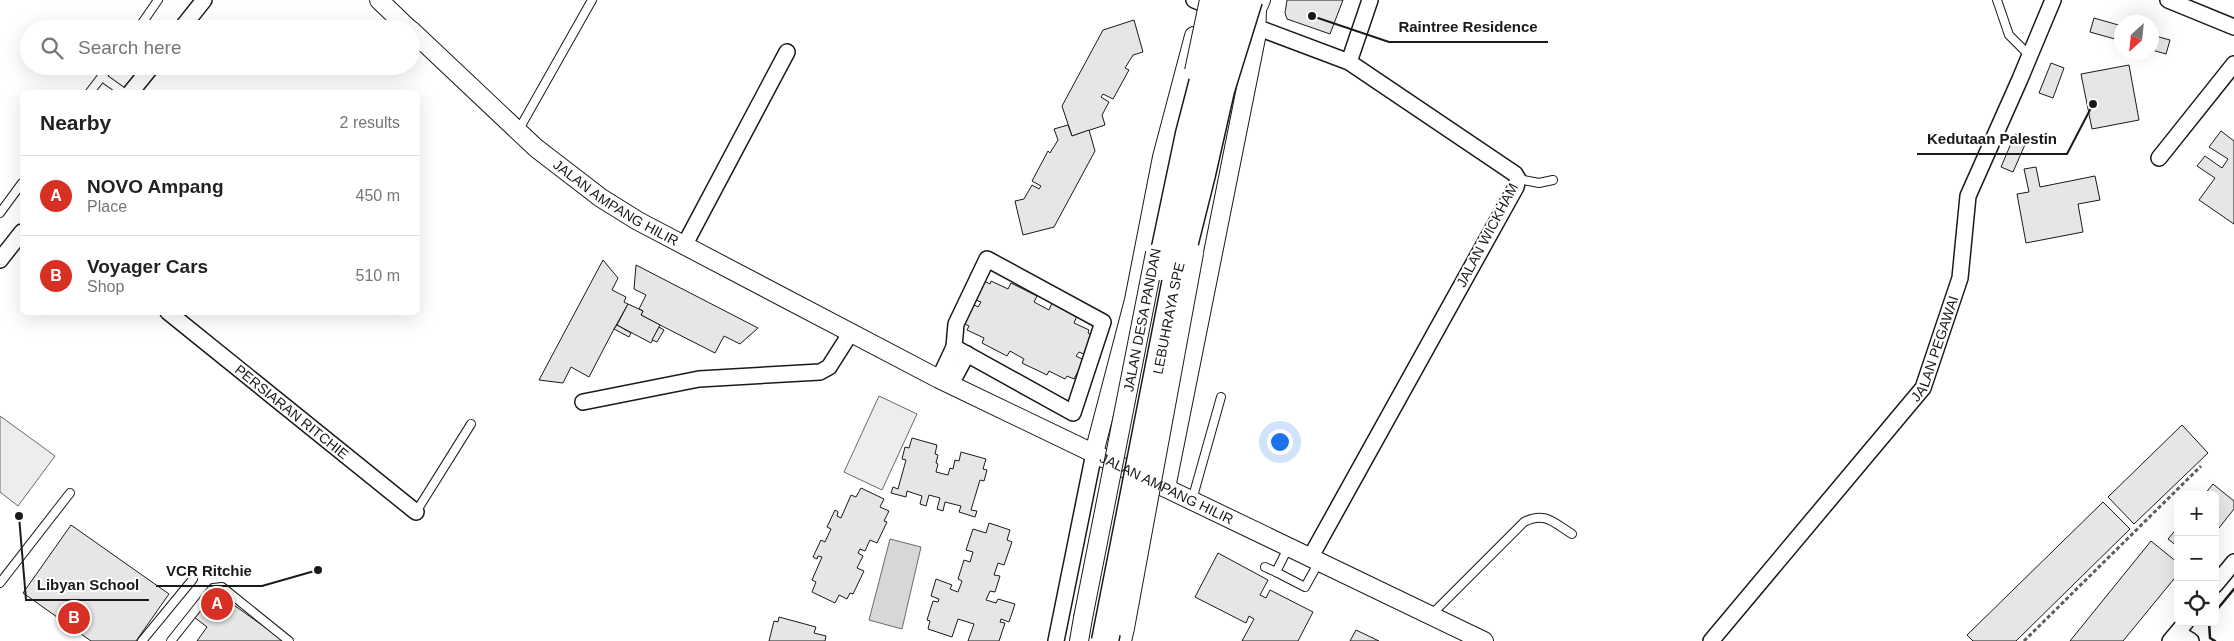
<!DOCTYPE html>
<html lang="en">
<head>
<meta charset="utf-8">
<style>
  body { margin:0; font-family:Helvetica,sans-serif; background:#f2f2f2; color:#222 }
  .controls { position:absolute; right:15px; bottom:15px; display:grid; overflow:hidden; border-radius:8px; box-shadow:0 5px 20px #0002 }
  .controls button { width:45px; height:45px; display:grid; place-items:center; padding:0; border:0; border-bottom:1px solid #e0e0e0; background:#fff; color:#222; font:25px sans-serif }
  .compass { position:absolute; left:2114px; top:15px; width:45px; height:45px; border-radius:50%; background:#fff; box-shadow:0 5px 20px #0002; rotate:207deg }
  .you { position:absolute; left:1279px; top:441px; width:18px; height:18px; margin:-12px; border:4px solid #fff; border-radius:50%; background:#1a73e8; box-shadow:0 0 0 8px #1a73e833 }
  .badge { display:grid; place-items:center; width:32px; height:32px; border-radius:50%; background:#d93025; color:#fff; font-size:16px; font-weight:700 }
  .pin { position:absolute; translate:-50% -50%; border:2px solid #fff; box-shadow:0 1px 5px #0006 }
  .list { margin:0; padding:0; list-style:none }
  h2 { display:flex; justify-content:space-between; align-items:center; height:65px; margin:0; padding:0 20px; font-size:21px }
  h2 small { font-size:16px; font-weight:400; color:#767676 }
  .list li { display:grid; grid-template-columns:32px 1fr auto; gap:15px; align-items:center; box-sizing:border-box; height:80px; padding:0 20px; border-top:1px solid #e0e0e0 }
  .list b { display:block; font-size:19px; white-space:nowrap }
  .list p { margin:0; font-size:16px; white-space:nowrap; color:#767676 }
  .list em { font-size:16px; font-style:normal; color:#767676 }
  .icon { flex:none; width:28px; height:28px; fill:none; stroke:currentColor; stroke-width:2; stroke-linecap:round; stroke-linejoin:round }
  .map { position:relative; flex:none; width:2234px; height:641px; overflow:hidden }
  .search { position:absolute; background:#fff; box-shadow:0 5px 20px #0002; left:20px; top:20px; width:400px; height:55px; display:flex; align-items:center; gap:12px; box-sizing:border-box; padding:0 18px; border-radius:28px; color:#767676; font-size:19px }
  .panel { position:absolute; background:#fff; box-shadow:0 5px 20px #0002; left:20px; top:90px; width:400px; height:225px; border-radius:8px }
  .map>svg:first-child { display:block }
  .built { fill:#ededed; stroke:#6a6a6a }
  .water { fill:#d7d7d7; stroke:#6a6a6a }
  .building { fill:#e6e6e6; stroke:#1a1a1a }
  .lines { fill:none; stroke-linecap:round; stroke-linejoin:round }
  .service-casing { stroke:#1a1a1a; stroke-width:10 }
  .minor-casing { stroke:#1a1a1a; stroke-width:18 }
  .tertiary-casing { stroke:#1a1a1a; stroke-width:20 }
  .path { stroke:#5f5f5f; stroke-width:3; stroke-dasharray:4 2.5; stroke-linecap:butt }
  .service { stroke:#fff; stroke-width:8 }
  .minor { stroke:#fff; stroke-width:15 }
  .tertiary { stroke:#fff; stroke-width:18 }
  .tertiary-bridge-casing { stroke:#1a1a1a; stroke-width:20; stroke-linecap:butt }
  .motorway-bridge-casing { stroke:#1a1a1a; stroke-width:29; stroke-linecap:butt }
  .tertiary-bridge { stroke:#fff; stroke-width:18 }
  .motorway-bridge { stroke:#fff; stroke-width:26 }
  .wall { stroke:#1a1a1a; stroke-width:2.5 }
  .labels { text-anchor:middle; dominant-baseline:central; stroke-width:4; stroke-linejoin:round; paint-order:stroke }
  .street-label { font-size:14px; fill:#1a1a1a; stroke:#fff }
  .leader { fill:none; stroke:#1a1a1a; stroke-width:2 }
  .callout-dot { fill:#1a1a1a; stroke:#fff; stroke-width:2 }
  .callout-label { font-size:15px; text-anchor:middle; font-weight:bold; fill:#1a1a1a; stroke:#fff; stroke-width:4; stroke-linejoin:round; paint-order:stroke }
</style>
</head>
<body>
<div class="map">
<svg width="2234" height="641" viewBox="0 0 2234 641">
  <rect width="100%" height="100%" fill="#fff"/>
  <!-- built -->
  <g class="built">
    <path d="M879,396L917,414L882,490L844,472Z"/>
    <path d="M0,416L55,456L18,506L0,492Z"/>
  </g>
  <!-- water -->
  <path class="water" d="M890,539L921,547L902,629L869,620Z"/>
  <!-- building -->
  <g class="building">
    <path d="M1287,0H1343L1330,34L1287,19L1285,13Z"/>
    <path d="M2094,18L2122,26V41L2090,32Z"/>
    <path d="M1134,20L1143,52L1133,55L1125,68L1129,70L1113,99L1103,94L1101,97L1109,102L1102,115L1105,125L1072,136L1062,106L1103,30Z"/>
    <path d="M2152,35L2170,40L2166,54L2152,50Z"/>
    <path d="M2051,63L2064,68L2053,98L2039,93Z"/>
    <path d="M2129,65L2139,120L2092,129L2081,74Z"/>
    <path d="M1068,125L1072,136L1089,130L1095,151L1054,227L1023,235L1015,201L1024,199L1032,185L1039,189L1041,186L1032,181L1048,151L1050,153L1058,140L1054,129Z"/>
    <path d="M2221,131L2234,141V224L2199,200L2215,178L2197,166L2205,156L2222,168L2228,159L2209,147Z"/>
    <path d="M2015,134L2027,140L2013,172L2001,167Z"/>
    <path d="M2036,167L2040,187L2095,176L2100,200L2078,204L2083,232L2026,243L2017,194L2029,192L2024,169Z"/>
    <path d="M603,260L618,278L612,290L626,297L624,302L628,304L614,329L589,377L571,367L563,383L539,380Z"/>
    <path d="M636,265L758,328L740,344L724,336L715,353L660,325L641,315L643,311L639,309L646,295L634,289Z"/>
    <path d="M982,280L990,284L991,281L1008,289L1011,283L1037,296L1034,302L1049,310L1052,303L1077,316L1074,323L1089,330L1088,333L1095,337L1086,355L1079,352L1076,356L1084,360L1074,379L1067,376L1065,379L1049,371L1047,375L1022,363L1024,359L1010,351L1007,356L982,343L984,338L967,330L969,326L961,322L971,303L978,307L981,302L973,299Z"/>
    <path d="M628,304L643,311L641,315L660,325L651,343L617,325Z"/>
    <path d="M617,325L631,333L629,337L614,329Z"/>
    <path d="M659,327L664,330L657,342L652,340Z"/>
    <path d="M2182,425L2208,453L2134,524L2108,497Z"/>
    <path d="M912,438L937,445L935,454L938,455L936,463L938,464L936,472L948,475L950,468L953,469L955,460L959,461L961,452L986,459L983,469L987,470L984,481L980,480L971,510L977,511L975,517L959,512L961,506L945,502L943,511L937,509L940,498L929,495L926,506L920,504L922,496L907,491L906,497L891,493L893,487L898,489L906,460L902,459L905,447L909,448Z"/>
    <path d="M2213,484L2234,501V509L2215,533V495H2204Z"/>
    <path d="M861,488L884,499L880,507L889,511L884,521L887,522L877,543L870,540L865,551L860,549L858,553L863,556L857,568L864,571L853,594L850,593L847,599L839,595L835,603L812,592L816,582L812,580L822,557L818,556L817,559L813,557L821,540L825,542L831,529L827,527L835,510L838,512L837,516L841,518L851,495L856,497Z"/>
    <path d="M2103,502L2130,529L2016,641H1973L1967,635Z"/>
    <path d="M989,523L1010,530L1007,540L1012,542L1004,565L998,563L994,575L1000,576L995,592L990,591L986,600L996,603L998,599L1015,604L1009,622L1001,619L1000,622L1005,623L999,641H968L974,624L958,619L952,637L928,629L930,621L927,620L933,601L938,602L939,599L931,596L936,579L952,585L950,589L958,592L962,581L958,579L964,560L970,562L973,552L966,550L973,529L986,533Z"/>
    <path d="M71,525L169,594L136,641H91L23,593Z"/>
    <path d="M2178,527V547L2168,539Z"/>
    <path d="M2151,541L2178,563V574L2123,641H2070Z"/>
    <path d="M1218,553L1268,580L1260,595L1266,598L1270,590L1313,612L1298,641H1242L1254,619L1249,616L1246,623L1195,597Z"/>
    <path d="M213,590L284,641H197L207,627L194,617Z"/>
    <path d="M779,617L816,627L814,633L826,636L825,641H769L774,621L778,622Z"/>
    <path d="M1356,630L1379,641H1350Z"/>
  </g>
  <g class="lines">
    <defs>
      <g id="service">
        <path d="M1997,0L2009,35L2030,56"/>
        <path d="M138,29L158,0"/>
        <path d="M135,66L146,74"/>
        <path d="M102,77L123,92"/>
        <path d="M90,92L110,66"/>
        <path d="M518,131L592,0"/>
        <path d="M1518,179L1539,183L1553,180"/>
        <path d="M0,213L22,183"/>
        <path d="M1192,500L1221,397"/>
        <path d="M416,512L471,424"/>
        <path d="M1288,548L1276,572L1305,587L1319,562"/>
        <path d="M1265,567L1276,572"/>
        <path d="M0,583L70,493"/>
        <path d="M1431,615L1524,522C1545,511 1554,523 1572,534"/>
        <path d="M142,641L193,579"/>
        <path d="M171,641L213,588L222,587L289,641"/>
      </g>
      <g id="minor">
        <path d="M1194,0L1204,4"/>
        <path d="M2168,0L2234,27"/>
        <path d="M1256,27L1349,62L1515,174L1518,179L1516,187L1310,558"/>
        <path d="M181,29L204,0"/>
        <path d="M1349,62L1370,0"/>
        <path d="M131,92L152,66"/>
        <path d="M2159,158L2234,64"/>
        <path d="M684,246L787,52"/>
        <path d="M987,259L1103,322L1073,413L954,347L956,324Z"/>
        <path d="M0,260L22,232"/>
        <path id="s1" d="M168,312L416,512"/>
        <path d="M939,379L954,347"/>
        <path d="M951,384L967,354"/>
        <path d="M583,402L699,379L820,372L829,367L850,334"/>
        <path d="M2215,585L2234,562"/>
        <path d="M2178,633L2191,641"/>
        <path d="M1056,641L1094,453"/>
        <path id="s2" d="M1711,641L1923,388L1960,278L1968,196L2020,79L2053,0"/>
        <path d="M2170,641L2186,622"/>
      </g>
      <g id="tertiary">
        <path d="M379,0L409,29"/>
        <path id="s3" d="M411,30L536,148L601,198L638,221L939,379L1484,641"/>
        <path d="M1094,453L1134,300L1162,157L1194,36"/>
        <path d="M1166,488L1256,38L1257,9L1261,0"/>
        <path d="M1079,641L1083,618"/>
        <path d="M1122,641L1125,628"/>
      </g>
    </defs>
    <!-- service casing -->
    <use href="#service" class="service-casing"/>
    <!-- minor casing -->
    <use href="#minor" class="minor-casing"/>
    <!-- tertiary casing -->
    <use href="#tertiary" class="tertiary-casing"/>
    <!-- path -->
    <path class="path" d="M2024,641L2201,466"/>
    <!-- service -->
    <use href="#service" class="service"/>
    <!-- minor -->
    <use href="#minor" class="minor"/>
    <!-- tertiary -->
    <use href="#tertiary" class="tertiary"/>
    <defs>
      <g id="tertiary-bridge">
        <path d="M1194,71L1209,0"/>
        <path d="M1083,618L1155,253"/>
        <path d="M1125,628L1194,253"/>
      </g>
      <g id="motorway-bridge">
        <path d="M1161,267L1189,134L1208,61L1230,0"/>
        <path id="s4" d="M1105,641L1177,274L1202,174L1221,90L1249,0"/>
      </g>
    </defs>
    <!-- tertiary-bridge casing -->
    <use href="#tertiary-bridge" class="tertiary-bridge-casing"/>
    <!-- motorway-bridge casing -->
    <use href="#motorway-bridge" class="motorway-bridge-casing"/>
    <!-- tertiary-bridge -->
    <use href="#tertiary-bridge" class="tertiary-bridge"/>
    <!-- motorway-bridge -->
    <use href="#motorway-bridge" class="motorway-bridge"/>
    <!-- wall -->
    <g class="wall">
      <path d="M2215,612L2234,589"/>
      <path d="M2209,622L2210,638L2215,641"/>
    </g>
  </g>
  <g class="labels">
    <!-- street labels -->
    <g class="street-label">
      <text stroke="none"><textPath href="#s3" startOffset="269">JALAN AMPANG HILIR</textPath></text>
      <text transform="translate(1487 235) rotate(-62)">JALAN WICKHAM</text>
      <text stroke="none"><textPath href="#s4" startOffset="329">LEBUHRAYA SPE</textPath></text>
      <text transform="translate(1142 320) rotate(-79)">JALAN DESA PANDAN</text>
      <text stroke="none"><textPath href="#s2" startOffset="371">JALAN PEGAWAI</textPath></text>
      <text stroke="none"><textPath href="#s1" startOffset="159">PERSIARAN RITCHIE</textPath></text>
      <text stroke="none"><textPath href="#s3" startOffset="890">JALAN AMPANG HILIR</textPath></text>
    </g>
  </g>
  <!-- callouts -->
  <path class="leader" d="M1312 16L1389 42H1548M2093 104L2067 154H1917M318 570L262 586H156M19 516L26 600H149"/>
  <g class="callout-dot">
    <circle cx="1312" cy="16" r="5"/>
    <circle cx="2093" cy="104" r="5"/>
    <circle cx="318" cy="570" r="5"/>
    <circle cx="19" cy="516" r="5"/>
  </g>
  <g class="callout-label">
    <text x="1468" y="32">Raintree Residence</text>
    <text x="1992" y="144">Kedutaan Palestin</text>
    <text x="209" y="576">VCR Ritchie</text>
    <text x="88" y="590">Libyan School</text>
  </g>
</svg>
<div class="controls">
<button>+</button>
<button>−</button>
<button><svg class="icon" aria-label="locate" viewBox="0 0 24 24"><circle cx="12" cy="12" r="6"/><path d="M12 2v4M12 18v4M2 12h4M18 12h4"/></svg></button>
</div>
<svg class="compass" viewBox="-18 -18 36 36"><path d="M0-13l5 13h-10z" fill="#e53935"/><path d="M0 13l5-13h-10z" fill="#767676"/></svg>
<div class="you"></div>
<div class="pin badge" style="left:217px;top:604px">A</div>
<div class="pin badge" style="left:74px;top:618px">B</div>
<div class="search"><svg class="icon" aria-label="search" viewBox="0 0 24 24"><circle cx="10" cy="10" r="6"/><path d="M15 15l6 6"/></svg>Search here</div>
<section class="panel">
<h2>Nearby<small>2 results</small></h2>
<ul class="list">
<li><span class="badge">A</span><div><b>NOVO Ampang</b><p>Place</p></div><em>450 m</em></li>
<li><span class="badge">B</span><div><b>Voyager Cars</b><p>Shop</p></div><em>510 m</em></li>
</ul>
</section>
</div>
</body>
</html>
